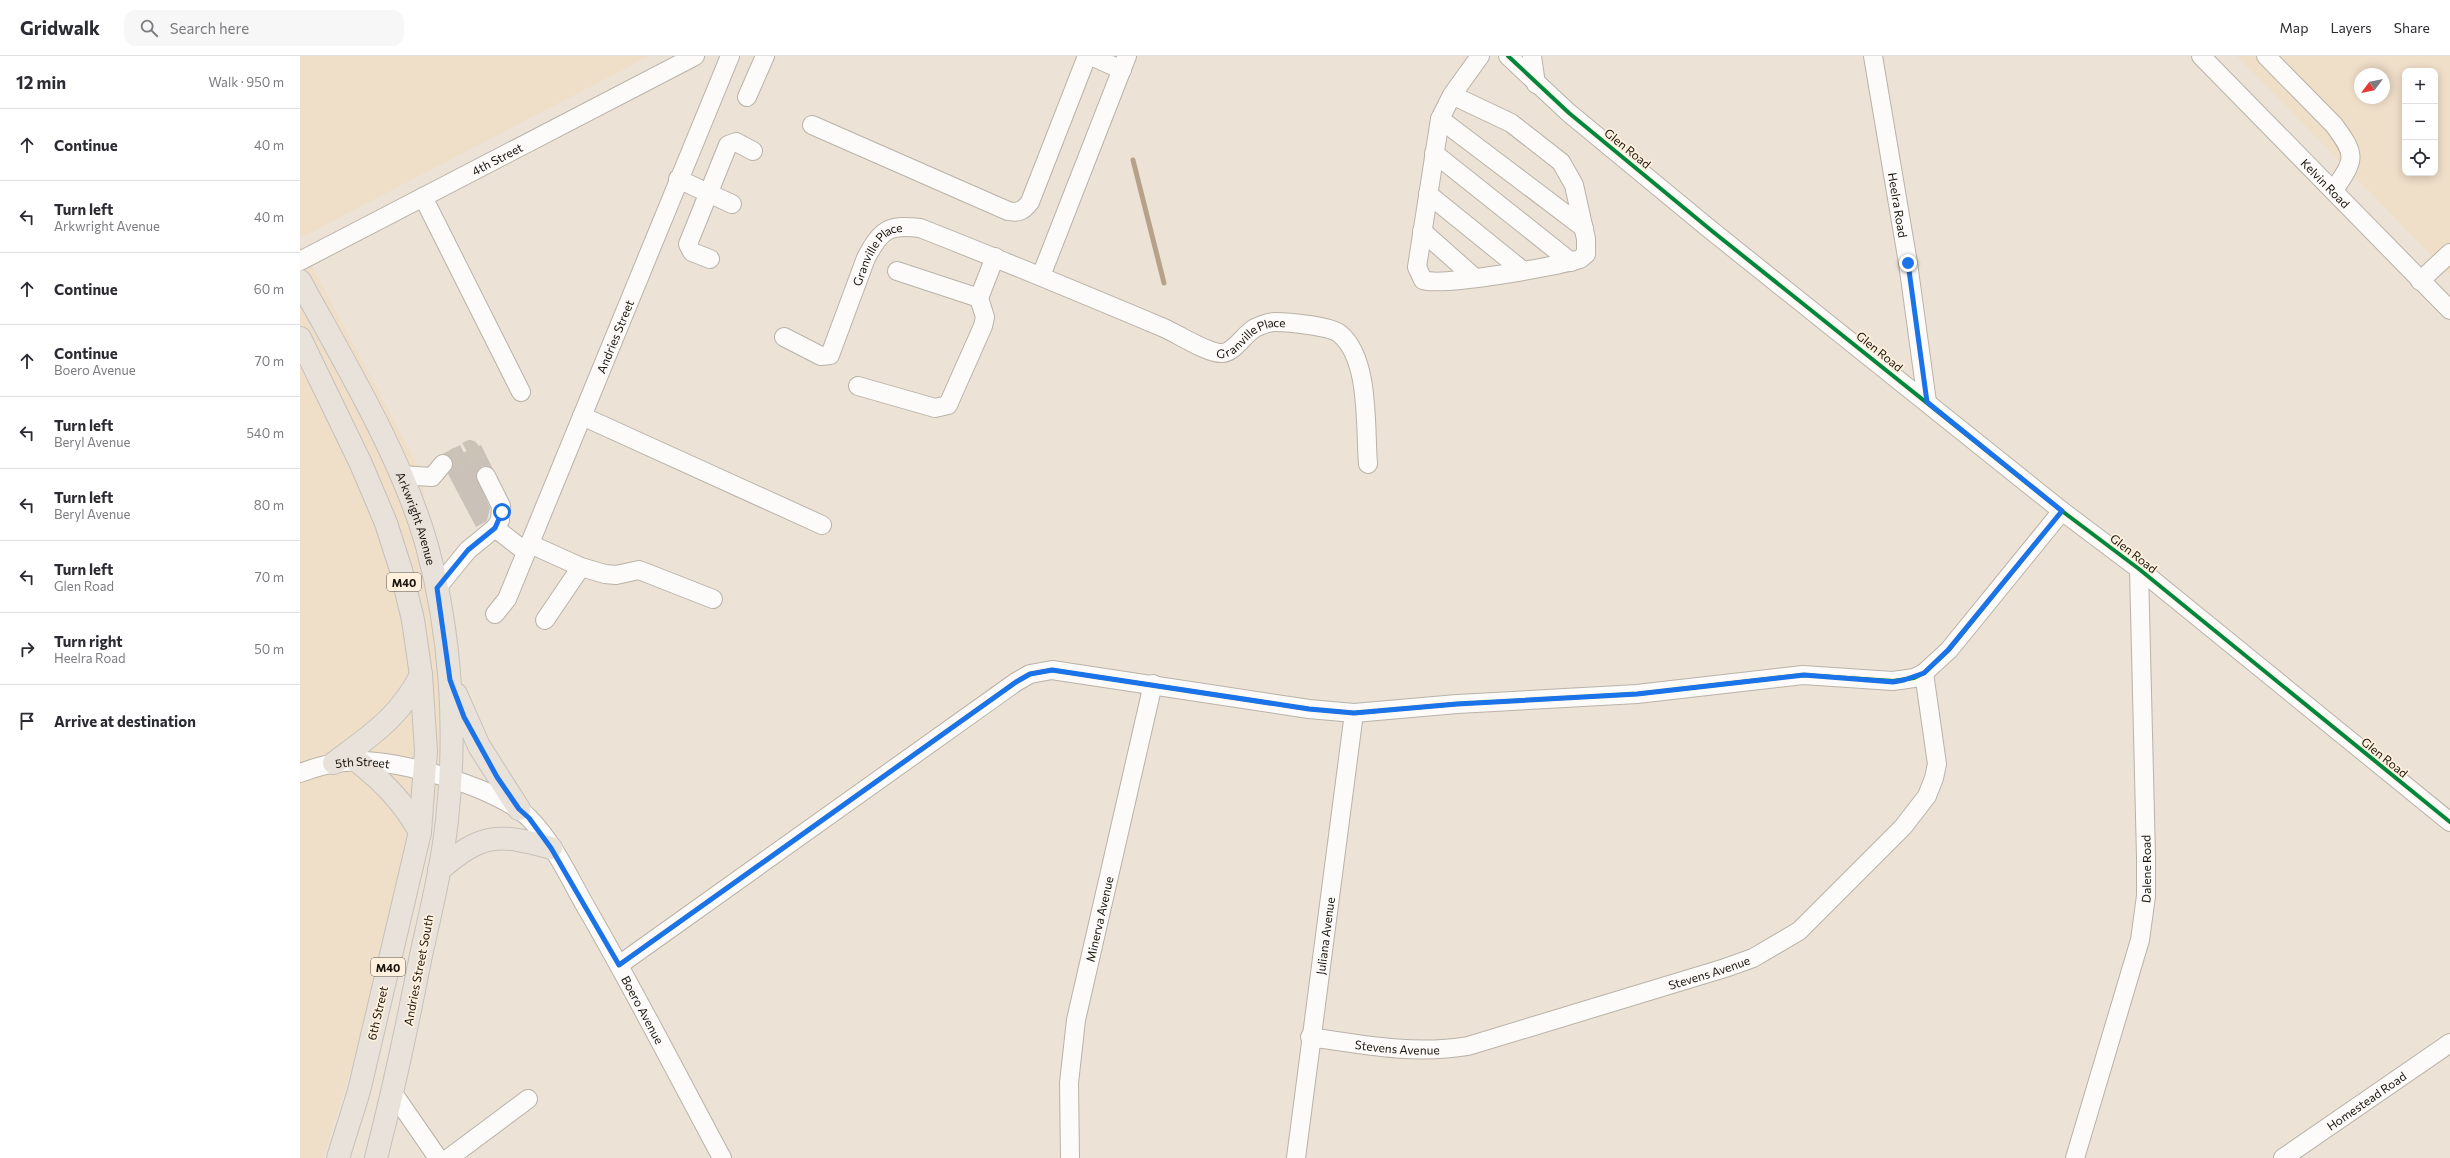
<!DOCTYPE html>
<html lang="en">
<head>
<meta charset="utf-8">
<style>
  body { margin:0; font-family:Commissioner,sans-serif; background:#f7f7f7; color:#2b2b33 }
  .controls { position:absolute; right:12px; top:12px; display:grid; overflow:hidden; border-radius:8px; box-shadow:0 2px 10px #0003 }
  .controls button { width:36px; height:36px; display:grid; place-items:center; padding:0; border:0; border-bottom:1px solid #e1e1e2; background:#fff; color:#2b2b33; font:20px sans-serif }
  .compass { position:absolute; left:2054px; top:12px; width:36px; height:36px; border-radius:50%; background:#fff; box-shadow:0 2px 10px #0003; rotate:238deg }
  .stop { position:absolute; width:12px; height:12px; margin:-9px; border:3px solid #1a73e8; border-radius:50%; background:#fff }
  .stop.end { background:#1a73e8; border-color:#fff; box-shadow:0 1px 4px #0008 }
  .list { margin:0; padding:0; list-style:none }
  h2 { display:flex; justify-content:space-between; align-items:center; height:52px; margin:0; padding:0 16px; font-size:17px }
  h2 small { font-size:13px; font-weight:400; color:#7c7c81 }
  .list li { display:grid; grid-template-columns:26px 1fr auto; gap:12px; align-items:center; box-sizing:border-box; height:72px; padding:0 16px; border-top:1px solid #e1e1e2 }
  .list b { display:block; font-size:15px; white-space:nowrap }
  .list p { margin:0; font-size:13px; white-space:nowrap; color:#7c7c81 }
  .list em { font-size:13px; font-style:normal; color:#7c7c81 }
  .icon { flex:none; width:22px; height:22px; fill:none; stroke:currentColor; stroke-width:2; stroke-linecap:round; stroke-linejoin:round }
  .map { position:relative; flex:none; width:2150px; height:1102px; overflow:hidden }
  header { display:flex; align-items:center; gap:24px; box-sizing:border-box; height:56px; padding:0 20px; background:#fff; border-bottom:1px solid #e1e1e2 }
  header strong { font-size:19px }
  nav { display:flex; gap:22px; margin-inline-start:auto; font-size:14px }
  .search { width:280px; height:36px; background:#f7f7f7; display:flex; align-items:center; gap:10px; box-sizing:border-box; padding:0 14px; border-radius:12px; color:#7c7c81; font-size:15px }
  main { display:flex }
  aside { flex:1; background:#fff }
  .map>svg:first-child { display:block }
  .built { fill:#efdec8; fill-rule:evenodd }
  .lines { fill:none; stroke-linecap:round; stroke-linejoin:round }
  .stream { stroke:#b5a288; stroke-width:5 }
  .building { fill:#cac2b8 }
  .minor-tunnel { stroke:#ccc3b7; stroke-width:18; stroke-dasharray:18 9; stroke-linecap:butt }
  .minor-casing { stroke:#b9b2a8; stroke-width:20 }
  .major-casing { stroke:#c5c1ba; stroke-width:24 }
  .minor { stroke:#fcfbf9; stroke-width:18 }
  .major { stroke:#e8e2da; stroke-width:22 }
  .cycleway-casing { stroke:#fff1de; stroke-width:6 }
  .cycleway { stroke:#00873e; stroke-width:4 }
  .route { stroke:#1a73e8; stroke-width:5 }
  .labels { text-anchor:middle; dominant-baseline:central; stroke-width:3.5; stroke-linejoin:round; paint-order:stroke }
  .shield { fill:#fff1de; stroke:#5e564a; stroke-width:1 }
  .shield-label { font-size:11px; font-weight:bold; fill:#19130b }
  .street-label { font-size:12px; fill:#19130b; stroke:#fff1de }
</style>
</head>
<body>
<header>
<strong>Gridwalk</strong>
<div class="search"><svg class="icon" aria-label="search" viewBox="0 0 24 24"><circle cx="10" cy="10" r="6"/><path d="M15 15l6 6"/></svg>Search here</div>
<nav><a>Map</a><a>Layers</a><a>Share</a></nav>
</header>
<main>
<aside>
<h2>12 min<small>Walk · 950 m</small></h2>
<ul class="list">
<li><svg class="icon" aria-label="ahead" viewBox="0 0 24 24"><path d="M12 20V5M6 11l6-6 6 6"/></svg><div><b>Continue</b></div><em>40 m</em></li>
<li><svg class="icon" aria-label="left" viewBox="0 0 24 24"><path d="M17 20v-9H6M10 6l-5 5 5 5"/></svg><div><b>Turn left</b><p>Arkwright Avenue</p></div><em>40 m</em></li>
<li><svg class="icon" aria-label="ahead" viewBox="0 0 24 24"><path d="M12 20V5M6 11l6-6 6 6"/></svg><div><b>Continue</b></div><em>60 m</em></li>
<li><svg class="icon" aria-label="ahead" viewBox="0 0 24 24"><path d="M12 20V5M6 11l6-6 6 6"/></svg><div><b>Continue</b><p>Boero Avenue</p></div><em>70 m</em></li>
<li><svg class="icon" aria-label="left" viewBox="0 0 24 24"><path d="M17 20v-9H6M10 6l-5 5 5 5"/></svg><div><b>Turn left</b><p>Beryl Avenue</p></div><em>540 m</em></li>
<li><svg class="icon" aria-label="left" viewBox="0 0 24 24"><path d="M17 20v-9H6M10 6l-5 5 5 5"/></svg><div><b>Turn left</b><p>Beryl Avenue</p></div><em>80 m</em></li>
<li><svg class="icon" aria-label="left" viewBox="0 0 24 24"><path d="M17 20v-9H6M10 6l-5 5 5 5"/></svg><div><b>Turn left</b><p>Glen Road</p></div><em>70 m</em></li>
<li><svg class="icon" aria-label="right" viewBox="0 0 24 24"><path d="M7 20v-9h11M14 6l5 5-5 5"/></svg><div><b>Turn right</b><p>Heelra Road</p></div><em>50 m</em></li>
<li><svg class="icon" aria-label="arrive" viewBox="0 0 24 24"><path d="M6 21V4h12l-3 4 3 4H6"/></svg><div><b>Arrive at destination</b></div></li>
</ul>
</aside>
<div class="map">
<svg width="2150" height="1102" viewBox="0 0 2150 1102">
  <rect width="100%" height="100%" fill="#ece2d5"/>
  <!-- built -->
  <g class="built">
    <path d="M0,0H349L0,182Z"/>
    <path d="M1937,0H2150V218ZM2105,15H2135V117H2105ZM2060,18H2084V42H2060Z"/>
    <path d="M0,188L122,418L150,696L23,1102H0Z"/>
  </g>
  <g class="lines">
    <!-- stream -->
    <path class="stream" d="M833,104L864,227"/>
  </g>
  <!-- building -->
  <path class="building" d="M160,389L164,397L181,389L193,413L187,410H182L176,419L190,452L187,465L176,471L148,418L153,410V404L149,400L143,398Z"/>
  <g class="lines">
    <!-- minor-tunnel -->
    <path class="minor-tunnel" d="M143,408L170,393L186,420"/>
    <defs>
      <g id="minor">
        <path d="M791,0L822,14"/>
        <path d="M1208,0L1269,57L1412,175L1762,455L1839,513L2150,766"/>
        <path d="M1232,0L1236,28"/>
        <path id="s1" d="M1573,0L1608,207L1627,346"/>
        <path id="s2" d="M1901,0L2150,254"/>
        <path d="M1966,0L2034,69C2057,100 2055,103 2034,134"/>
        <path d="M1152,39L1211,67L1261,106L1274,129L1286,183V198L1280,203C1257,210 1142,231 1123,224L1117,211L1140,63L1152,39L1180,0"/>
        <path d="M447,41L465,0"/>
        <path d="M1140,63L1284,172"/>
        <path d="M512,69L708,155C719,157 723,155 730,146L787,0"/>
        <path d="M1134,97L1271,206"/>
        <path d="M378,123L432,148"/>
        <path d="M1128,138L1222,214"/>
        <path d="M123,141L221,336"/>
        <path d="M1122,175L1175,222"/>
        <path d="M410,203L392,196L388,188L428,89L436,86L453,95"/>
        <path id="s3" d="M0,205L395,0"/>
        <path d="M597,215L679,242"/>
        <path d="M741,220L827,0"/>
        <path d="M2120,225L2150,197"/>
        <path id="s4" d="M484,281L521,300L530,299L566,202C581,174 588,168 620,172C702,204 783,238 864,272C878,278 908,298 922,297C934,297 944,278 955,272C961,269 968,266 975,266C988,266 1031,270 1040,278C1070,303 1065,371 1068,408"/>
        <path d="M558,330L635,352L648,349L683,270L685,261L679,242L695,201"/>
        <path d="M282,360L522,469"/>
        <path d="M100,419L132,421L143,408"/>
        <path d="M195,472L226,496"/>
        <path d="M230,488L281,511L305,518L316,519L339,514L413,543"/>
        <path d="M137,532L168,494L195,472L200,464L201,450L186,420"/>
        <path id="s5" d="M195,558L207,543L430,0"/>
        <path d="M245,564L281,511"/>
        <path id="s6" d="M0,717C18,710 36,706 56,705C98,703 199,732 229,762C255,788 271,826 290,858C336,938 378,1020 422,1102"/>
        <path d="M319,909L716,626L730,618L752,614L1009,653L1054,657L1157,648L1337,638L1503,619L1593,625L1614,622L1624,617L1649,594L1762,455"/>
        <path id="s7" d="M1010,981C1063,989 1115,999 1168,990L1425,912L1453,902L1499,875L1603,771L1627,740L1634,722L1637,708L1624,617"/>
        <path d="M93,1037L138,1102"/>
        <path d="M149,1102L228,1043"/>
        <path id="s8" d="M770,1102L769,1027L776,964L853,628"/>
        <path id="s9" d="M996,1102L1054,657"/>
        <path id="s10" d="M1775,1102L1840,884L1846,840V801L1839,513"/>
        <path id="s11" d="M1983,1102L2150,987"/>
      </g>
      <g id="major">
        <path id="s12" d="M0,225C44,306 102,401 127,490C151,578 157,674 147,764C142,811 130,858 120,904C107,971 93,1036 76,1102"/>
        <path d="M0,282L61,408L86,467L101,514L113,564L121,619L126,695L120,776L59,1035L38,1102"/>
        <path d="M156,638L179,690L219,753"/>
        <path d="M57,705C84,726 103,746 120,776"/>
        <path d="M34,707C70,680 100,661 121,619"/>
        <path d="M139,814C182,777 198,777 251,792"/>
      </g>
    </defs>
    <!-- minor casing -->
    <use href="#minor" class="minor-casing"/>
    <!-- major casing -->
    <use href="#major" class="major-casing"/>
    <!-- minor -->
    <use href="#minor" class="minor"/>
    <!-- major -->
    <use href="#major" class="major"/>
    <defs>
      <g id="cycleway">
        <path d="M1208,0L1269,57L1412,175L1762,455L1839,513L2150,766"/>
        <path d="M319,909L716,626L730,618L752,614L1009,653L1054,657L1157,648L1337,638L1503,619L1593,625L1614,622L1624,617L1649,594L1762,455"/>
      </g>
    </defs>
    <!-- cycleway casing -->
    <use href="#cycleway" class="cycleway-casing"/>
    <!-- cycleway -->
    <use href="#cycleway" class="cycleway"/>
  </g>
  <g class="lines">
    <!-- route -->
    <path class="route" d="M202,456L195,472L168,494L137,532L150,624L164,661L197,721L219,753L229,762L251,792L319,909L716,626L730,618L752,614L1009,653L1054,657L1157,648L1337,638L1504,619L1593,626L1604,624L1624,617L1648,594L1762,455L1627,346L1608,207"/>
  </g>
  <g class="labels">
    <!-- shield labels -->
    <g class="shield">
      <rect x="87" y="517" width="34" height="18" rx="3"/>
      <rect x="71" y="902" width="34" height="18" rx="3"/>
    </g>
    <g class="shield-label">
      <text x="104" y="526">M40</text>
      <text x="88" y="911">M40</text>
    </g>
    <!-- street labels -->
    <g class="street-label">
      <text transform="translate(1328 92) rotate(39)">Glen Road</text>
      <text stroke="none"><textPath href="#s3" startOffset="222">4th Street</textPath></text>
      <text stroke="none"><textPath href="#s2" startOffset="178">Kelvin Road</textPath></text>
      <text stroke="none"><textPath href="#s1" startOffset="151">Heelra Road</textPath></text>
      <text stroke="none"><textPath href="#s4" startOffset="165">Granville Place</textPath></text>
      <text stroke="none"><textPath href="#s5" startOffset="303">Andries Street</textPath></text>
      <text stroke="none"><textPath href="#s4" startOffset="584">Granville Place</textPath></text>
      <text transform="translate(1580 295) rotate(39)">Glen Road</text>
      <text stroke="none"><textPath href="#s12" startOffset="265">Arkwright Avenue</textPath></text>
      <text transform="translate(1834 497) rotate(38)">Glen Road</text>
      <text transform="translate(2085 701) rotate(39)">Glen Road</text>
      <text stroke="none"><textPath href="#s6" startOffset="64">5th Street</textPath></text>
      <text stroke="none"><textPath href="#s10" startOffset="299">Dalene Road</textPath></text>
      <text stroke="none"><textPath href="#s8" startOffset="242">Minerva Avenue</textPath></text>
      <text stroke="none"><textPath href="#s9" startOffset="224">Juliana Avenue</textPath></text>
      <text transform="translate(118 914) rotate(-79)">Andries Street South</text>
      <text stroke="none"><textPath href="#s7" startOffset="411">Stevens Avenue</textPath></text>
      <text stroke="none"><textPath href="#s6" startOffset="466">Boero Avenue</textPath></text>
      <text transform="translate(77 957) rotate(-77)">6th Street</text>
      <text stroke="none"><textPath href="#s7" startOffset="88">Stevens Avenue</textPath></text>
      <text stroke="none"><textPath href="#s11" startOffset="101">Homestead Road</textPath></text>
    </g>
  </g>
</svg>
<div class="controls">
<button>+</button>
<button>−</button>
<button><svg class="icon" aria-label="locate" viewBox="0 0 24 24"><circle cx="12" cy="12" r="6"/><path d="M12 2v4M12 18v4M2 12h4M18 12h4"/></svg></button>
</div>
<svg class="compass" viewBox="-18 -18 36 36"><path d="M0-13l5 13h-10z" fill="#e53935"/><path d="M0 13l5-13h-10z" fill="#7c7c81"/></svg>
<div class="stop" style="left:202px;top:456px"></div>
<div class="stop end" style="left:1608px;top:207px"></div>
</div>
</main>
</body>
</html>
